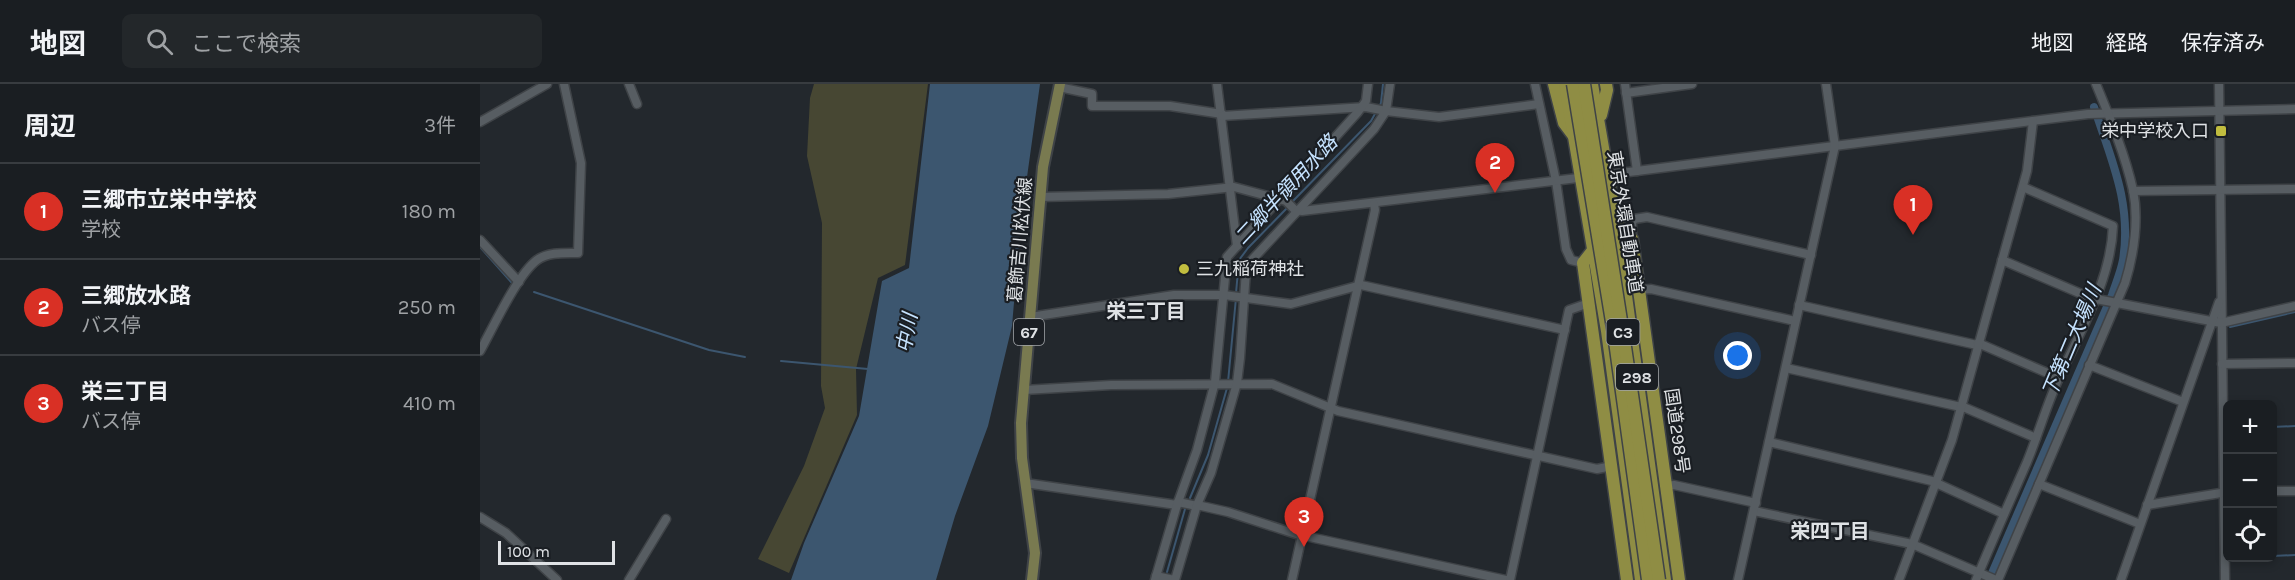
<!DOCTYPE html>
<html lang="ja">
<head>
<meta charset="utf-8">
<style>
  body { margin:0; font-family:Karla,"Noto Sans JP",sans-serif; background:#23272a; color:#f1f3f6 }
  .controls { position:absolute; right:18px; bottom:18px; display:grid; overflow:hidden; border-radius:9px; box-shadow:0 3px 9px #0003 }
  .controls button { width:54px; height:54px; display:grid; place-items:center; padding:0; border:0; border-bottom:2px solid #383c40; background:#1a1e22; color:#f1f3f6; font:30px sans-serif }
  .scale { position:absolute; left:18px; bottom:15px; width:117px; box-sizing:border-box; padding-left:6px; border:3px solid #dfe2e5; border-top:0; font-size:16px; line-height:21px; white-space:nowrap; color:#dfe2e5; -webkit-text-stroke:4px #1a1e23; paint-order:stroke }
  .you { position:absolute; left:1258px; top:272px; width:21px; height:21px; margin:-15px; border:4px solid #fff; border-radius:50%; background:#1a73e8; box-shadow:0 0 0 9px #1a73e833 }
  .badge { display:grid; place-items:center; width:39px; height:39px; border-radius:50%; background:#d93025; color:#fff; font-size:20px; font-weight:700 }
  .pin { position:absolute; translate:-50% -50px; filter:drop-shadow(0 2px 3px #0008) }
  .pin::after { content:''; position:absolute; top:32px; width:21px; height:18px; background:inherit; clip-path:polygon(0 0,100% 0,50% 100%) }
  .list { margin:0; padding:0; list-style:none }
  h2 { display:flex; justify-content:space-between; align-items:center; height:78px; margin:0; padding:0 24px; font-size:26px }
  h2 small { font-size:20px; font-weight:400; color:#9fa2a5 }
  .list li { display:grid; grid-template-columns:39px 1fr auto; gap:18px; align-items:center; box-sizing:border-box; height:96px; padding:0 24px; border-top:2px solid #383c40 }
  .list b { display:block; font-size:22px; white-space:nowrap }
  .list p { margin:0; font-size:20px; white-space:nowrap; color:#9fa2a5 }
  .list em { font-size:20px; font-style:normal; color:#9fa2a5 }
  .icon { flex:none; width:33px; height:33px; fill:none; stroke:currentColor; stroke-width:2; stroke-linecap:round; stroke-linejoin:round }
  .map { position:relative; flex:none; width:1815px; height:496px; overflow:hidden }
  header { display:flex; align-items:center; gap:36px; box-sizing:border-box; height:84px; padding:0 30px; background:#1a1e22; border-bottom:2px solid #383c40 }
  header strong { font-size:28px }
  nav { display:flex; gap:33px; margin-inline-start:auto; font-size:21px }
  .search { width:420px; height:54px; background:#23272a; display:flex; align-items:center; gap:15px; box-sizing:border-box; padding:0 21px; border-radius:9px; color:#9fa2a5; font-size:22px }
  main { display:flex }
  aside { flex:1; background:#1a1e22 }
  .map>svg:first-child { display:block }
  .green { fill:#474733 }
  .water { fill:#3c566f }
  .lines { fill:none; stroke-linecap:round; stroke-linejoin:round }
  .stream { stroke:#3c566f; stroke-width:2 }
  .canal { stroke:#3c566f; stroke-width:8 }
  .minor-casing { stroke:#3f4347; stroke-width:11 }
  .major-casing { stroke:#3f4347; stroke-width:14 }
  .highway-casing { stroke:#3f4347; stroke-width:15 }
  .minor { stroke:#575d62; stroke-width:8 }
  .major { stroke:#797a50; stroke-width:10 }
  .highway { stroke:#8f8d44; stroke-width:12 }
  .highway-bridge-casing { stroke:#3f4347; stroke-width:15; stroke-linecap:butt }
  .highway-bridge { stroke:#8f8d44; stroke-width:12 }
  .poi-dot { fill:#c1bd3f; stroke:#1a1e23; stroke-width:2 }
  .labels { text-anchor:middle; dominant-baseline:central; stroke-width:4.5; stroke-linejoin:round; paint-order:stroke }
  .shield { fill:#1a1e23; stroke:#a4a7ab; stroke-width:1.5 }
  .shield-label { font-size:16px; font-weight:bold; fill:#dfe2e5 }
  .poi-label { font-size:18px; fill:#dfe2e5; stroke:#1a1e23; text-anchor:end }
  .street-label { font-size:18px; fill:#dfe2e5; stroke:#1a1e23 }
  .water-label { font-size:20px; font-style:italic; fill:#c6e3ff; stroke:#1a1e23 }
  .neighbourhood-label { font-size:20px; font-weight:bold; fill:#dfe2e5; stroke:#1a1e23 }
</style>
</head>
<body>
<header>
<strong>地図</strong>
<div class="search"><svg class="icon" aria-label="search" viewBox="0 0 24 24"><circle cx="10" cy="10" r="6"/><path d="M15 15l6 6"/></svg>ここで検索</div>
<nav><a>地図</a><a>経路</a><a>保存済み</a></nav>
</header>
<main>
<aside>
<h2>周辺<small>3件</small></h2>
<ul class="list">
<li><span class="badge">1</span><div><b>三郷市立栄中学校</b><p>学校</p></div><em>180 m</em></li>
<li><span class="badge">2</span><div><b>三郷放水路</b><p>バス停</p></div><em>250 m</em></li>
<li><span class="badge">3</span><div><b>栄三丁目</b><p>バス停</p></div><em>410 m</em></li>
</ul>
</aside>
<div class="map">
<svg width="1815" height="496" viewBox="0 0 1815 496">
  <rect width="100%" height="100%" fill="#23282d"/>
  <!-- green -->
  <path class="green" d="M334,0H448L425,181L398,194L376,285L377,331L309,489L278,475L324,382L345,324L341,302L342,139L327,72L330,14Z"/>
  <!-- water -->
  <path class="water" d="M450,0H560L541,136L532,242L508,342L475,432L456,496H311L324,459L379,332L402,197L429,184Z"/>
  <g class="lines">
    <!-- stream -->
    <g class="stream">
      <path d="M899,23L901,19L903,0"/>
      <path d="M1746,102H1755"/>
      <path d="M812,118L891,37L896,28"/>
      <path d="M0,163L32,199"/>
      <path d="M54,208L229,266L265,273"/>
      <path d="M756,209L759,176L768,164L808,123"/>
      <path d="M1750,243L1815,228"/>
      <path d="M301,277L388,285"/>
      <path d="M748,298L756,214"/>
      <path d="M1792,343L1815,342"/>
      <path d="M710,414L728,371L747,304"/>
      <path d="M1792,472L1815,471"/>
      <path d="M687,488L705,425"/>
    </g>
    <!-- canal -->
    <path class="canal" d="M1509,496L1632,211C1636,199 1641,187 1643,176C1652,119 1631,75 1614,23"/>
    <defs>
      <g id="minor">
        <path d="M149,0L157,20"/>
        <path d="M737,0L757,162"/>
        <path d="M1055,0L1076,97L1086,165L1091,176L1103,179"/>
        <path d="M1145,0L1157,87"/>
        <path d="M1739,0L1745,496"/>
        <path d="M579,3L612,10V22H690L742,30"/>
        <path d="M1146,9L1212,0"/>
        <path d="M742,32L886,23L906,27L959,33L1059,20"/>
        <path d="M0,38L67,0"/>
        <path d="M1125,91L1608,30L1815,25"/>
        <path d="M1653,107L1815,105"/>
        <path d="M560,113L688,110L754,103L806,117L815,126L822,127L1106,93"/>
        <path d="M1152,155V139L1154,135L1167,133L1331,171"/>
        <path d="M0,156L39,198"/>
        <path d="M1522,176L1611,214L1741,239L1815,222"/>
        <path d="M1159,206L1171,205L1315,237"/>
        <path d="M1319,221L1497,261"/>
        <path d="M550,233L694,211H744L811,220L881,201L1085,246"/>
        <path d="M1498,259L1579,294"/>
        <path d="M0,267C13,244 37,191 57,176C68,168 84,169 98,169L101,79L84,0"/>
        <path d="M1742,280L1815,279"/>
        <path d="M1609,281L1703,318"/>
        <path d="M1306,284L1481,323"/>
        <path d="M544,306L631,301L792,300L858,327L1117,385L1132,382"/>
        <path d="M1481,322L1556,354"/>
        <path d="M1289,358L1456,398"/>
        <path d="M545,399L697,421"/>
        <path d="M1456,399L1524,430"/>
        <path d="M1559,400L1660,440"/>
        <path d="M1187,402L1194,401L1276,419"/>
        <path d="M1792,407H1815"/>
        <path d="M698,418L717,422"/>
        <path d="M717,421L748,428L816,450L1026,496"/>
        <path d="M1667,421L1747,408"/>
        <path d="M1274,427L1432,460L1516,496"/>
        <path d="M0,433L26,449L77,496"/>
        <path d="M676,492L694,496"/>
        <path d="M149,496L186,435"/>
        <path d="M675,496L697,421L717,366L735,298L747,173L878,28L886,17L888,0"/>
        <path d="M695,496L717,421L731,389L757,299L760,274L766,186L770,178L894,45L906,27L910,0"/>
        <path d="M812,496L895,126L894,120"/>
        <path d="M1030,496L1089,226L1109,219"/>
        <path d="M1258,496L1355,62L1346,0"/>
        <path d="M1419,496L1472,356L1547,87L1553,37"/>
        <path d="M1496,496C1512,457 1530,417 1547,378C1558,351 1566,323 1578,296C1600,247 1631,197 1633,142L1543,103"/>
        <path d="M1518,496L1645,199C1654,170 1659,135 1653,106C1645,70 1630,34 1616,0"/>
        <path d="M1641,496L1739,218"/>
      </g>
      <path id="major" d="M552,496L555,469L542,374L541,339L563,83L580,0"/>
      <g id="highway">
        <path d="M1074,0L1084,39L1093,51"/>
        <path d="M1085,0L1127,247L1161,496"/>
        <path d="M1112,0L1136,139L1185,496"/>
        <path d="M1121,31L1127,6L1126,0"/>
        <path d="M1136,139L1152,155L1199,496"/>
        <path d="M1114,165L1103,179L1147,496"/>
      </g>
    </defs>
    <!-- minor casing -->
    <use href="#minor" class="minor-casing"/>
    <!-- major casing -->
    <use href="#major" class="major-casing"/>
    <!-- highway casing -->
    <use href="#highway" class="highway-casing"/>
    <!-- minor -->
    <use href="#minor" class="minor"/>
    <!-- major -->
    <use href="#major" class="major"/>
    <!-- highway -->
    <use href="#highway" class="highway"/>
    <defs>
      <g id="highway-bridge">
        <path d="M1093,0L1134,250L1168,496"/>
        <path d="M1104,0L1144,256L1179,496"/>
      </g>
    </defs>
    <!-- highway-bridge casing -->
    <use href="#highway-bridge" class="highway-bridge-casing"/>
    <!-- highway-bridge -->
    <use href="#highway-bridge" class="highway-bridge"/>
  </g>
  <!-- markers -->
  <g class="poi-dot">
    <rect x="1735" y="41" width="12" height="12" rx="3"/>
    <circle cx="704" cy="185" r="6"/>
  </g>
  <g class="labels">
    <!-- shield labels -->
    <g class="shield">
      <rect x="534" y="235" width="30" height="26" rx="4.5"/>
      <rect x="1126.5" y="235" width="33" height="26" rx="4.5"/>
      <rect x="1136" y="280" width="42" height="26" rx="4.5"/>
    </g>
    <g class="shield-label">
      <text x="549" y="248">67</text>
      <text x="1143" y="248">C3</text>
      <text x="1157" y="293">298</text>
    </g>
    <!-- poi labels -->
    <g class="poi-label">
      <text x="1729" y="47">栄中学校入口</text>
      <text x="716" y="185" text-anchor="start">三九稲荷神社</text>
    </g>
    <!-- street labels -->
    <g class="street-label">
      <text transform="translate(1145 138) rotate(81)">東京外環自動車道</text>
      <text transform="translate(540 156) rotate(-85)">葛飾吉川松伏線</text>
      <text transform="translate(1197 347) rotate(82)">国道298号</text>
    </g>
    <!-- water labels -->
    <g class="water-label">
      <text transform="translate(806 106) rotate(-47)">二郷半領用水路</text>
      <text transform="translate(427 249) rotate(-80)">中川</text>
      <text transform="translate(1592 257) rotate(-67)">下第二大場川</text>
    </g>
    <!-- neighbourhood labels -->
    <g class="neighbourhood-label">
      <text x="666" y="227">栄三丁目</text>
      <text x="1350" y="447">栄四丁目</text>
    </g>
  </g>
</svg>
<div class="controls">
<button>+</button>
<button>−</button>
<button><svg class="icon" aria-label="locate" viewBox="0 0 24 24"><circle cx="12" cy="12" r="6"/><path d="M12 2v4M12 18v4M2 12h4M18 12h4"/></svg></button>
</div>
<div class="scale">100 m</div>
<div class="you"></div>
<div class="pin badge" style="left:1433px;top:151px">1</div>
<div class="pin badge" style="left:1015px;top:109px">2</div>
<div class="pin badge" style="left:824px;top:463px">3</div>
</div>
</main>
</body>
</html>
